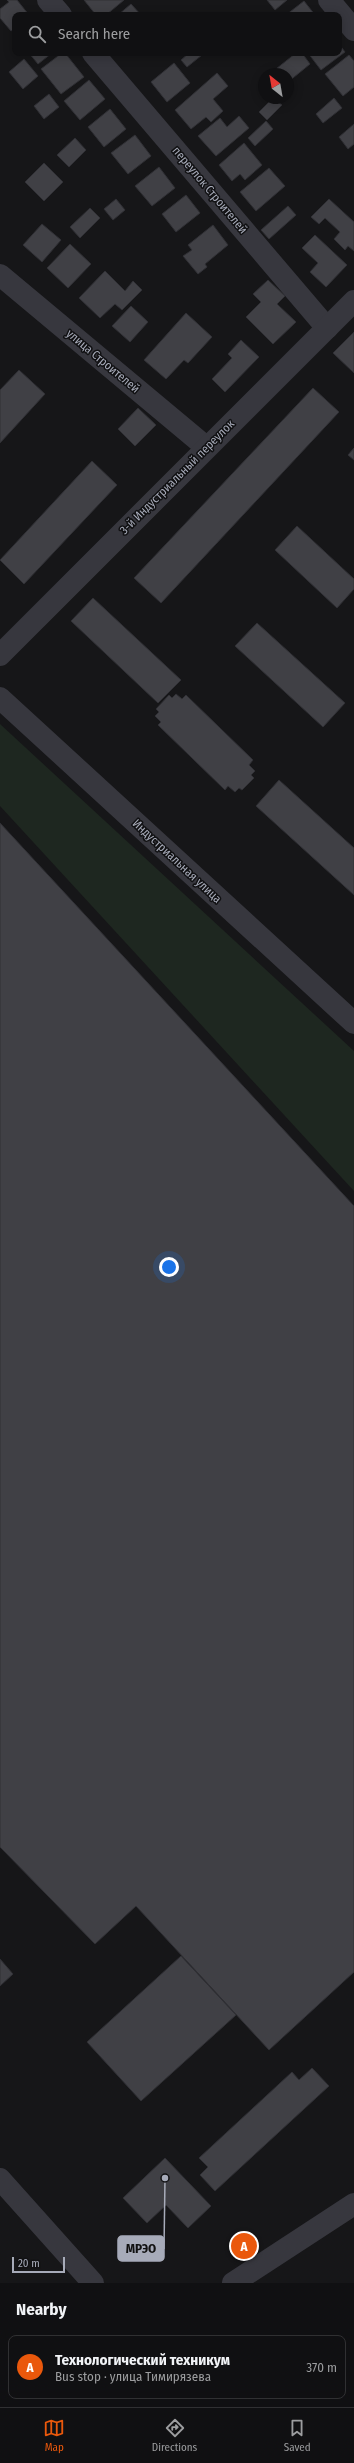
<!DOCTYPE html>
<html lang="en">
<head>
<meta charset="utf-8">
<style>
  body { margin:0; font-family:"Fira Sans Condensed",sans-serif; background:#19191b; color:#f1f3f6 }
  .compass { position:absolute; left:258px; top:68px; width:36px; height:36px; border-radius:50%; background:#101012; box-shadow:0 2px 10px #0003; rotate:329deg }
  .scale { position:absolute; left:12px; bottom:10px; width:53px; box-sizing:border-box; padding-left:4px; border:2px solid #a7abb9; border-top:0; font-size:11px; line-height:14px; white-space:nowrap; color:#a7abb9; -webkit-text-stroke:3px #111113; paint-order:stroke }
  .you { position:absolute; left:169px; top:1267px; width:14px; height:14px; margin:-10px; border:3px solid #fff; border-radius:50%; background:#1a73e8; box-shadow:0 0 0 6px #1a73e833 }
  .badge { display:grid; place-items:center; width:26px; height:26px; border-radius:50%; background:#ea580c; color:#fff; font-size:13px; font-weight:700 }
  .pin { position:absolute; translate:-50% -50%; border:2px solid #fff; box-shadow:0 1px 4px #0006 }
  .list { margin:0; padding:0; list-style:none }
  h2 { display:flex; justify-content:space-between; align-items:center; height:52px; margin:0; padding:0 16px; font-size:17px }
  h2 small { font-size:13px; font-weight:400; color:#9c9d9f }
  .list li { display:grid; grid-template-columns:26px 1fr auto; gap:12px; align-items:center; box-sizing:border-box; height:64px; margin:0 8px 8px; padding:0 8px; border:1px solid #303032; border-radius:8px }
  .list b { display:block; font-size:15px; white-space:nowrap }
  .list p { margin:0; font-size:13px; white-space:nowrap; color:#9c9d9f }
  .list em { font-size:13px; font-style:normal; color:#9c9d9f }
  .icon { flex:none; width:22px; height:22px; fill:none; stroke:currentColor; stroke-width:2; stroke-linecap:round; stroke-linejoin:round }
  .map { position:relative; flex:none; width:354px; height:2283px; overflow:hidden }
  .search { position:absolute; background:#101012; box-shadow:0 2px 10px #0003; left:12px; right:12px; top:12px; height:44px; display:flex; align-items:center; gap:10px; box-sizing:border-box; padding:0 14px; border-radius:8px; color:#9c9d9f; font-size:15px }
  .sheet { height:124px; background:#101012 }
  nav { display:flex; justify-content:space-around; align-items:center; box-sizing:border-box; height:56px; border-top:1px solid #303032; background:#101012; font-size:11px; color:#9c9d9f }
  nav a { display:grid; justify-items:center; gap:2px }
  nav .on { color:#ea580c }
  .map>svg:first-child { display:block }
  .green { fill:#1e2720 }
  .building { fill:#404045; stroke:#303035 }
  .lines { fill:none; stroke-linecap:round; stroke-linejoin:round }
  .minor { stroke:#37373e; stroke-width:22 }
  .labels { text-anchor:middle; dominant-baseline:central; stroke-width:3; stroke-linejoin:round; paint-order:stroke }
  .street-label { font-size:12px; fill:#a7abb9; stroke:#111113 }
  .leader { fill:none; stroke:#a7abb9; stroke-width:1.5 }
  .callout-dot { fill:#a7abb9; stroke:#111113; stroke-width:1.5 }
  .callout { fill:#a7abb9; stroke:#a7abb9; stroke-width:1.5 }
  .callout-label { font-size:13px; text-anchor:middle; font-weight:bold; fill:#111 }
</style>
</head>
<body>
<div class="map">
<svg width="354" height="2283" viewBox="0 0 354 2283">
  <rect width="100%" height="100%" fill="#161618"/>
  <!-- green -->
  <path class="green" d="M0,724L354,1051V1191L0,806Z"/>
  <!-- building -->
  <g class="building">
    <path d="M7,0H17L29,15H15V28L11,31L0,18V9L9,2Z"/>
    <path d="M84,0H124L106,15H96Z"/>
    <path d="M267,0H287L275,10Z"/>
    <path d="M304,1L315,15H286Z"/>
    <path d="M131,4L141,15H118Z"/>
    <path d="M339,44L345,52L321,70L308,53H339Z"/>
    <path d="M29,53H52L38,64Z"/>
    <path d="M62,53H65L84,77L61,94L41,69Z"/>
    <path d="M189,53L202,55L187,67L181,60Z"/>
    <path d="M296,53H302L310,64L288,82V74H280L276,69Z"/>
    <path d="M349,55L354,61V87L343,96L325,74Z"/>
    <path d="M24,59L38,76L23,89L9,72Z"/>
    <path d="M174,63L190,83L167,102L151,82Z"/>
    <path d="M217,73L228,86L213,99L223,111L211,122L206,117L191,129L175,110Z"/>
    <path d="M89,80L105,99L80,120L64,101Z"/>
    <path d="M49,94L59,107L44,119L34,106Z"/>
    <path d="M273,98L282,105L267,120L259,112Z"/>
    <path d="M334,98L342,108L323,123L316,114Z"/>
    <path d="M110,109L126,129L104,147L88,127Z"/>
    <path d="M239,116L249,128L216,156L198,136L220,118L227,127Z"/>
    <path d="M266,121L273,129L255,146L248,138Z"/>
    <path d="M354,124V144L348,149L339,137Z"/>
    <path d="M135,135L151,156L128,174L111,153Z"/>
    <path d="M75,138L86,150L69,167L57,155Z"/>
    <path d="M244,143L262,165L245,180L240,174L232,181L219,165Z"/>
    <path d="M44,163L63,182L44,201L25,182Z"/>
    <path d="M159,167L175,188L152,206L135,186Z"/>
    <path d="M269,168L285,186L256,211L240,192Z"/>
    <path d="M186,195L200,213L176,232L162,214Z"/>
    <path d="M116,199L125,210L113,220L104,209Z"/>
    <path d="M329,199L354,222V251L348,246L345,250L334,239L340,232L325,218L319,224L311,217Z"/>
    <path d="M288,206L296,215L269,239L261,230Z"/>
    <path d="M90,208L100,218L80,238L70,227Z"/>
    <path d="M42,224L61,240L42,262L23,245Z"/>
    <path d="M213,225L228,245L205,264L207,267L198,274L183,256L192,250L188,245Z"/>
    <path d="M315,235L347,265L326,287L310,272L318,263L302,248Z"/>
    <path d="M70,244L91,264L68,288L47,268Z"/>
    <path d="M105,271L125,291L133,281L142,290L122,310L115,304L100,318L79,298Z"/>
    <path d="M268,280L285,296L277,304L296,322L273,344L246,317L261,302L253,294Z"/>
    <path d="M131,306L148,322L130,342L112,326Z"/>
    <path d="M186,313L212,337L188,363L184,360L166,379L144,360Z"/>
    <path d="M354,332V373L333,353Z"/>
    <path d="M241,340L259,357L225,392L212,379L232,358L228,354Z"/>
    <path d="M19,370L45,394L0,443V390Z"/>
    <path d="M313,388L339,412L161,603L134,578Z"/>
    <path d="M138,408L156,425L135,446L118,429Z"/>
    <path d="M354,448V460L348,455Z"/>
    <path d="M92,461L117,485L24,584L0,560Z"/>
    <path d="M297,526L354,579V589L337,608L275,550Z"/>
    <path d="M93,598L181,680L158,703L71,621Z"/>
    <path d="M257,623L345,703L323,727L235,646Z"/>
    <path d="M176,694L182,699L186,695L253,760L249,765L255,771L251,775L254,778L242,790L239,788L235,792L228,786L225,790L158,725L161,722L155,716L159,712L156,709L169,695L172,698Z"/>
    <path d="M279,780L354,848V895L256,806Z"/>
    <path d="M0,823L354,1206V1972L269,2050L136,1906L95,1944L0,1847Z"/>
    <path d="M181,1956L236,2015L141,2101L87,2042Z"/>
    <path d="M0,1959L13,1974L0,1986Z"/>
    <path d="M312,2068L329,2086L215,2191L200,2175L208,2167L199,2158L292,2072L299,2080Z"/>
    <path d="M165,2158L211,2206L188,2228L166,2205L147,2223L123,2198Z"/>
  </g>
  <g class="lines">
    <!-- minor -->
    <g class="minor">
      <path d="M48,0L61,15"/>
      <path d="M329,0L354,30"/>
      <path d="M93,53L327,328"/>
      <path d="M0,275L206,447"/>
      <path d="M0,655L354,301"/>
      <path d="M0,698L354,1023"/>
      <path d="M0,2179L93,2283"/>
      <path d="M233,2283L354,2204"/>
    </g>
  </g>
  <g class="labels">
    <!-- street labels -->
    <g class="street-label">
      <text transform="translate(210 190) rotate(50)">переулок Строителей</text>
      <text transform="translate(103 361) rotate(40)">улица Строителей</text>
      <text transform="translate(177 477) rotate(-45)">3-й Индустриальный переулок</text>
      <text transform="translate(177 861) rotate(43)">Индустриальная улица</text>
    </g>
  </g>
  <!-- callouts -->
  <path class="leader" d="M165 2178L164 2249"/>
  <circle class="callout-dot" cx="165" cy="2178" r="4"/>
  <rect class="callout" x="118" y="2236" width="46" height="25" rx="4"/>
  <g class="callout-label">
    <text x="141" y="2253">МРЭО</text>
  </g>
</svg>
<svg class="compass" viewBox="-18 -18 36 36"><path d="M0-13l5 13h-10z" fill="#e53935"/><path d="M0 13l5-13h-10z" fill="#9c9d9f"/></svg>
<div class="scale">20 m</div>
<div class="you"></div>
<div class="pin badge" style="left:244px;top:2246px">A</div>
<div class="search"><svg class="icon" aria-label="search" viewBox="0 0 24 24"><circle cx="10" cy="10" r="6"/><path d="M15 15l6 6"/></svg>Search here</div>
</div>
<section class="sheet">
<h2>Nearby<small></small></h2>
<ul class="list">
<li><span class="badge">A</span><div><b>Технологический техникум</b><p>Bus stop · улица Тимирязева</p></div><em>370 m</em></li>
</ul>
</section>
<nav>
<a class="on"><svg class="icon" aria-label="map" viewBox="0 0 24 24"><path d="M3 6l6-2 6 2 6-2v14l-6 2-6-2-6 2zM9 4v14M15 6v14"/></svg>Map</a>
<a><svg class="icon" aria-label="directions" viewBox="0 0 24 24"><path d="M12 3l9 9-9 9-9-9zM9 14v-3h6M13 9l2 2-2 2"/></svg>Directions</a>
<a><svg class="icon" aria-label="saved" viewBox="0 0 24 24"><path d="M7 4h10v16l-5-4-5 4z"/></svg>Saved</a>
</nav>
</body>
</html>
